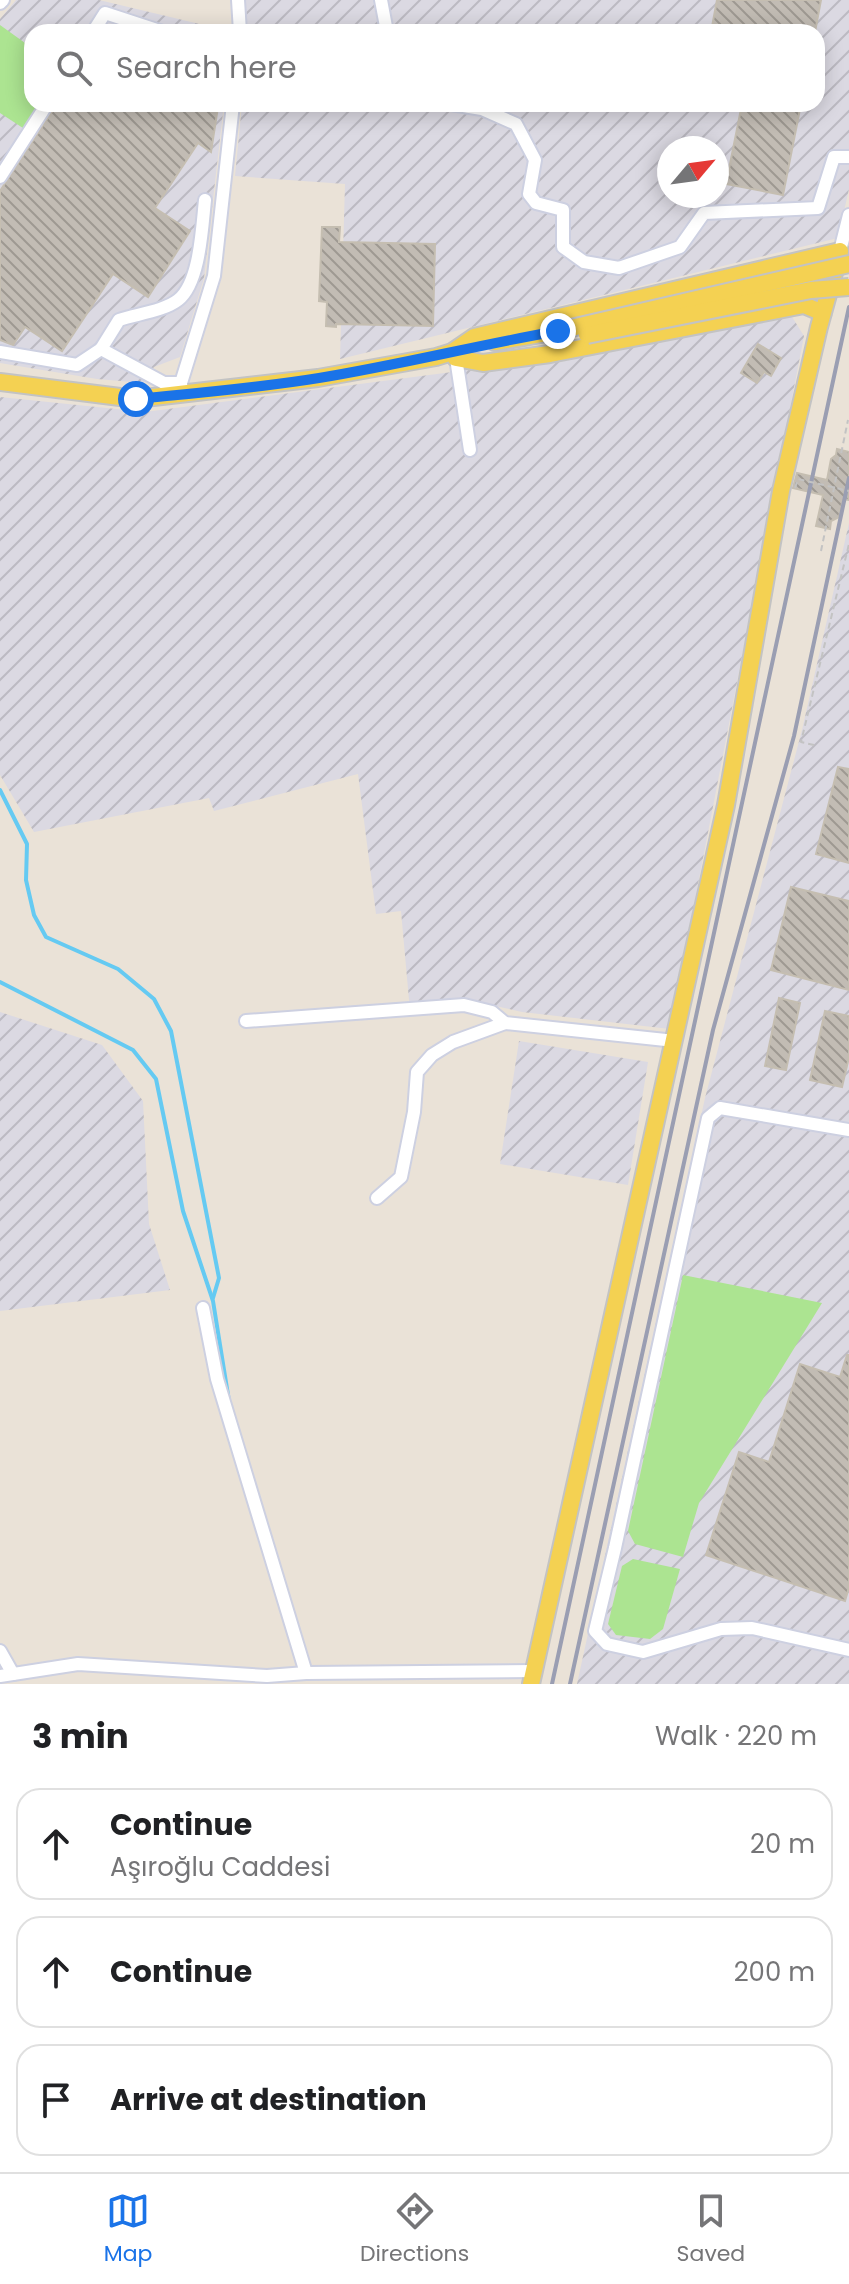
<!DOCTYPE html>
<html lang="en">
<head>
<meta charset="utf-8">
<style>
  body { margin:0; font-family:Poppins,sans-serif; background:#f2f2f2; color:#202124 }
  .compass { position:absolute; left:657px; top:136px; width:72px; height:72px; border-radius:50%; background:#fff; box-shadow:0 4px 20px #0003; rotate:61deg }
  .stop { position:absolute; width:24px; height:24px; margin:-18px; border:6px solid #1a73e8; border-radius:50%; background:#fff }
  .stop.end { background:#1a73e8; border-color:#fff; box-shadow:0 2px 8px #0008 }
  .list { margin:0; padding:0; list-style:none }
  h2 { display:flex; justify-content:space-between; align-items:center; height:104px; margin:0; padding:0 32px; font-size:34px }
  h2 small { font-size:26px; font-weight:400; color:#757577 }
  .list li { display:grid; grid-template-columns:52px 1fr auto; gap:24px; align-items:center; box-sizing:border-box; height:112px; margin:0 16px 16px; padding:0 16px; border:2px solid #e0e0e0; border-radius:24px }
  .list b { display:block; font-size:30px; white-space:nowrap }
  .list p { margin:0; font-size:26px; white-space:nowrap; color:#757577 }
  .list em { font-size:26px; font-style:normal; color:#757577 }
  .icon { flex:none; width:44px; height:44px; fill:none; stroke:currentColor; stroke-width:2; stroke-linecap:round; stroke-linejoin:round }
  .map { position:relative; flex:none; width:849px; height:1684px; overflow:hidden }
  .search { position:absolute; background:#fff; box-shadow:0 4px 20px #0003; left:24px; right:24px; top:24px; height:88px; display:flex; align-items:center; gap:20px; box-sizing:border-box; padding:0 28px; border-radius:24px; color:#757577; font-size:30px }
  .sheet { height:488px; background:#fff }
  nav { display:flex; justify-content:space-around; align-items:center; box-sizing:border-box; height:112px; border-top:2px solid #e0e0e0; background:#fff; font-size:22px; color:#757577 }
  nav a { display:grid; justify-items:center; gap:4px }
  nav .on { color:#1a73e8 }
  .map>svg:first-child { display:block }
  .industrial { fill:url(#industrial-furrows); fill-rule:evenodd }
  .grass { fill:#ace491 }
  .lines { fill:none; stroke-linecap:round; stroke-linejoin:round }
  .stream { stroke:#65caf2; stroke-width:4 }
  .building { fill:url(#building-back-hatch); stroke:#c5beb1; stroke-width:2 }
  .minor-casing { stroke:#cdd0e1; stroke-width:16 }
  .major-casing { stroke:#c3c3c3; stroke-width:20 }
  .path { stroke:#c3c3c3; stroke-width:2; stroke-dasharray:6 4; stroke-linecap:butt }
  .minor { stroke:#fff; stroke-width:12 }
  .major { stroke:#f4d152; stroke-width:16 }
  .rail { stroke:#9a9eb2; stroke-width:4 }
  .major-bridge-casing { stroke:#c3c3c3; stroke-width:20; stroke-linecap:butt }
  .path-bridge { stroke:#c3c3c3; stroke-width:2; stroke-dasharray:6 4; stroke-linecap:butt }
  .major-bridge { stroke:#f4d152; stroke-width:16 }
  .route { stroke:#1a73e8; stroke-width:10 }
</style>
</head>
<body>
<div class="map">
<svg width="849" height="1684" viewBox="0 0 849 1684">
  <defs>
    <pattern id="industrial-furrows" width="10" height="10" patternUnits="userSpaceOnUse" patternTransform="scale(2)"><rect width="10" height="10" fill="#dbd9e2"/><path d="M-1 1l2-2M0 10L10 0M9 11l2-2" fill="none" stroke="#bcbac2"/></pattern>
    <pattern id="building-back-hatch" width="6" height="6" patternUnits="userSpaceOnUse" patternTransform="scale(2)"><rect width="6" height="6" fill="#c2bcb4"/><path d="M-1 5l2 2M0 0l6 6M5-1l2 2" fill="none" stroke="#9e9992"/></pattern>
  </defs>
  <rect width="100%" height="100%" fill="#eae2d7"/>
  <!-- industrial -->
  <g class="industrial">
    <path d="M16,0H99L233,32H32V104H224L204,278L180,357L154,367L144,383L97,379L0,363V19Z"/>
    <path d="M245,0H849V189L838,238L340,359L345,184L235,176L242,104H817V32H248ZM669,148H717V196H669Z"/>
    <path d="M789,312L804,336L670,1029L522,1012L464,999L410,1011L401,911L376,914L358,774L214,811L209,798L34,832L0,775V397L145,412L529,362Z"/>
    <path d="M849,523V1684H577L705,1098L802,730Z"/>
    <path d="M0,1012L102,1045L143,1101L149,1224L170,1290L0,1311Z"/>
    <path d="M519,1041L648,1062L628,1185L500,1164Z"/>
  </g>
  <!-- grass -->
  <g class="grass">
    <path d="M0,25L32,48V104H44L26,130L0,113Z"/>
    <path d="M683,1275L822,1303L699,1503L683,1557L635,1544L628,1531Z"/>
    <path d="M633,1559L680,1569L663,1629L650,1639L616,1635L608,1624L622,1566Z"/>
  </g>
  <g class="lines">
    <!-- stream -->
    <g class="stream">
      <path d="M0,790L27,844L26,880L34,915L46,937L118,969L154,999L171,1031L219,1278L213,1298"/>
      <path d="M0,982L133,1050L156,1079L183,1211L213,1301L229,1401"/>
    </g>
  </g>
  <!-- building -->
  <g class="building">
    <path d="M717,0H821L815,32H711Z"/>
    <path d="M57,104H214L218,107L211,152L198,143L155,208L190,231L148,297L113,274L62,351L25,327L13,345L0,340V191Z"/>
    <path d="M742,104H801L783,195L726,184Z"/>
    <path d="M322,227H340L339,242L435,244L433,326L336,324V327L326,326L327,302L319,301Z"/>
    <path d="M758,344L781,358L771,376L764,372L757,383L741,373Z"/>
    <path d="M837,449L849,452V500L843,499L839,517L831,521L830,529L816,526L823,495L793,488L797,473L827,480L831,459L836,455Z"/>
    <path d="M838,767L849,769V863L816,854Z"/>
    <path d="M791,887L849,901V990L771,970Z"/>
    <path d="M779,998L800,1003L786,1070L765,1066Z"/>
    <path d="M825,1011L849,1016V1057L842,1087L810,1080Z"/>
    <path d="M847,1355H849V1587L845,1601L706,1555L739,1452L769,1462L800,1364L840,1377Z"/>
  </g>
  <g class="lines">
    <defs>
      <g id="minor">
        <path d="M238,0L240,32"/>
        <path d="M381,0L387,32"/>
        <path d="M0,3L3,0"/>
        <path d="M93,32L105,13L163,32"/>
        <path d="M451,104L482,109L516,124L535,160L529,194L536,203L563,210V247L584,262L619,268L680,247L704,213L818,208L834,157H849"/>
        <path d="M0,177L47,104"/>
        <path d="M840,251L849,215"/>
        <path d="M0,352L77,365L101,349"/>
        <path d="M456,358L470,450"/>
        <path d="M181,383H164L101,349L119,320C137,314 164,311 178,300C200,283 202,227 205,200"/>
        <path d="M182,394L181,383L214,276L233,104"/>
        <path d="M246,1021L464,1005L492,1012L505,1023L675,1041"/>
        <path d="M849,1130L720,1108L708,1118L615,1548L595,1631L607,1644L643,1652L721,1629L752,1628L849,1650"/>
        <path d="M377,1198L401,1177L414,1112L417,1072L432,1055L453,1042L505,1023"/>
        <path d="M203,1308L217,1379L306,1673"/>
        <path d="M0,1651L13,1674"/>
        <path d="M0,1676L78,1664L267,1676L306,1673L534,1671"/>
      </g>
      <g id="major">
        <path d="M495,342L558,331"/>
        <path d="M0,382L136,399L318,378L436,357L465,348"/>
        <path d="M531,1684L726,805L781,491L819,327L840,251L474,337L455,350L456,358L483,363L550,354L804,305L823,313"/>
      </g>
    </defs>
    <!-- minor casing -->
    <use href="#minor" class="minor-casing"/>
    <!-- major casing -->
    <use href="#major" class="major-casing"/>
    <!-- path -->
    <g class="path">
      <path d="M821,551L848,420"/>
      <path d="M814,745L801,742L849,544"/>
    </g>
    <!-- minor -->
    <use href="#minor" class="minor"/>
    <!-- major -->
    <use href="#major" class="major"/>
    <!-- rail -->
    <g class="rail">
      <path d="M552,1684L849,307"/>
      <path d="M570,1684L713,1030L794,736L849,478"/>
    </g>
    <defs>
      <g id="major-bridge">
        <path d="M558,331L849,264"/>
        <path d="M587,335L811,290L849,287"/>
      </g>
    </defs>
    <!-- major-bridge casing -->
    <use href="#major-bridge" class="major-bridge-casing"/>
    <!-- path-bridge -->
    <path class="path-bridge" d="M795,488L798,479L849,491"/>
    <!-- major-bridge -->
    <use href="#major-bridge" class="major-bridge"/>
  </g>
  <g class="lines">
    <!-- route -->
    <path class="route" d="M136,399C197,393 258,388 319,378C399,365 478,345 558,331"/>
  </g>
</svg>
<svg class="compass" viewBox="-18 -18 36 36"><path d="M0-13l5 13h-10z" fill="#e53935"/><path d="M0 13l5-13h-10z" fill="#757577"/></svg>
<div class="stop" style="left:136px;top:399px"></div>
<div class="stop end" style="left:558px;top:331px"></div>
<div class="search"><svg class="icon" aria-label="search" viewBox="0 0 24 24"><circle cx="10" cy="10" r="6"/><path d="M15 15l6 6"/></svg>Search here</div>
</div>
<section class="sheet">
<h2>3 min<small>Walk · 220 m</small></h2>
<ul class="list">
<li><svg class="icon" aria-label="ahead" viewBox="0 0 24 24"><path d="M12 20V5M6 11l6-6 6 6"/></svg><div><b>Continue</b><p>Aşıroğlu Caddesi</p></div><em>20 m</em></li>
<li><svg class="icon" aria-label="ahead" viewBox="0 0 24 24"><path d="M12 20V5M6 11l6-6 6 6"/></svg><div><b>Continue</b></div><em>200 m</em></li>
<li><svg class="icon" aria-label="arrive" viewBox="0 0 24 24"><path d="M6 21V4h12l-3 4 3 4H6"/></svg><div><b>Arrive at destination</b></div></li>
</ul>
</section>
<nav>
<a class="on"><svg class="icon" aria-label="map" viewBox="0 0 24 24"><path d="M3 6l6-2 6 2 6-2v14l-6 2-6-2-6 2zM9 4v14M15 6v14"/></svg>Map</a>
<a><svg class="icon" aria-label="directions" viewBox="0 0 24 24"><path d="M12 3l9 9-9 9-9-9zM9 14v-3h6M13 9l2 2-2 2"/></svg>Directions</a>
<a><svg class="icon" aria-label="saved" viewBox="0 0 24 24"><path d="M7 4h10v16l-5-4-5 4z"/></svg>Saved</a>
</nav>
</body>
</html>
